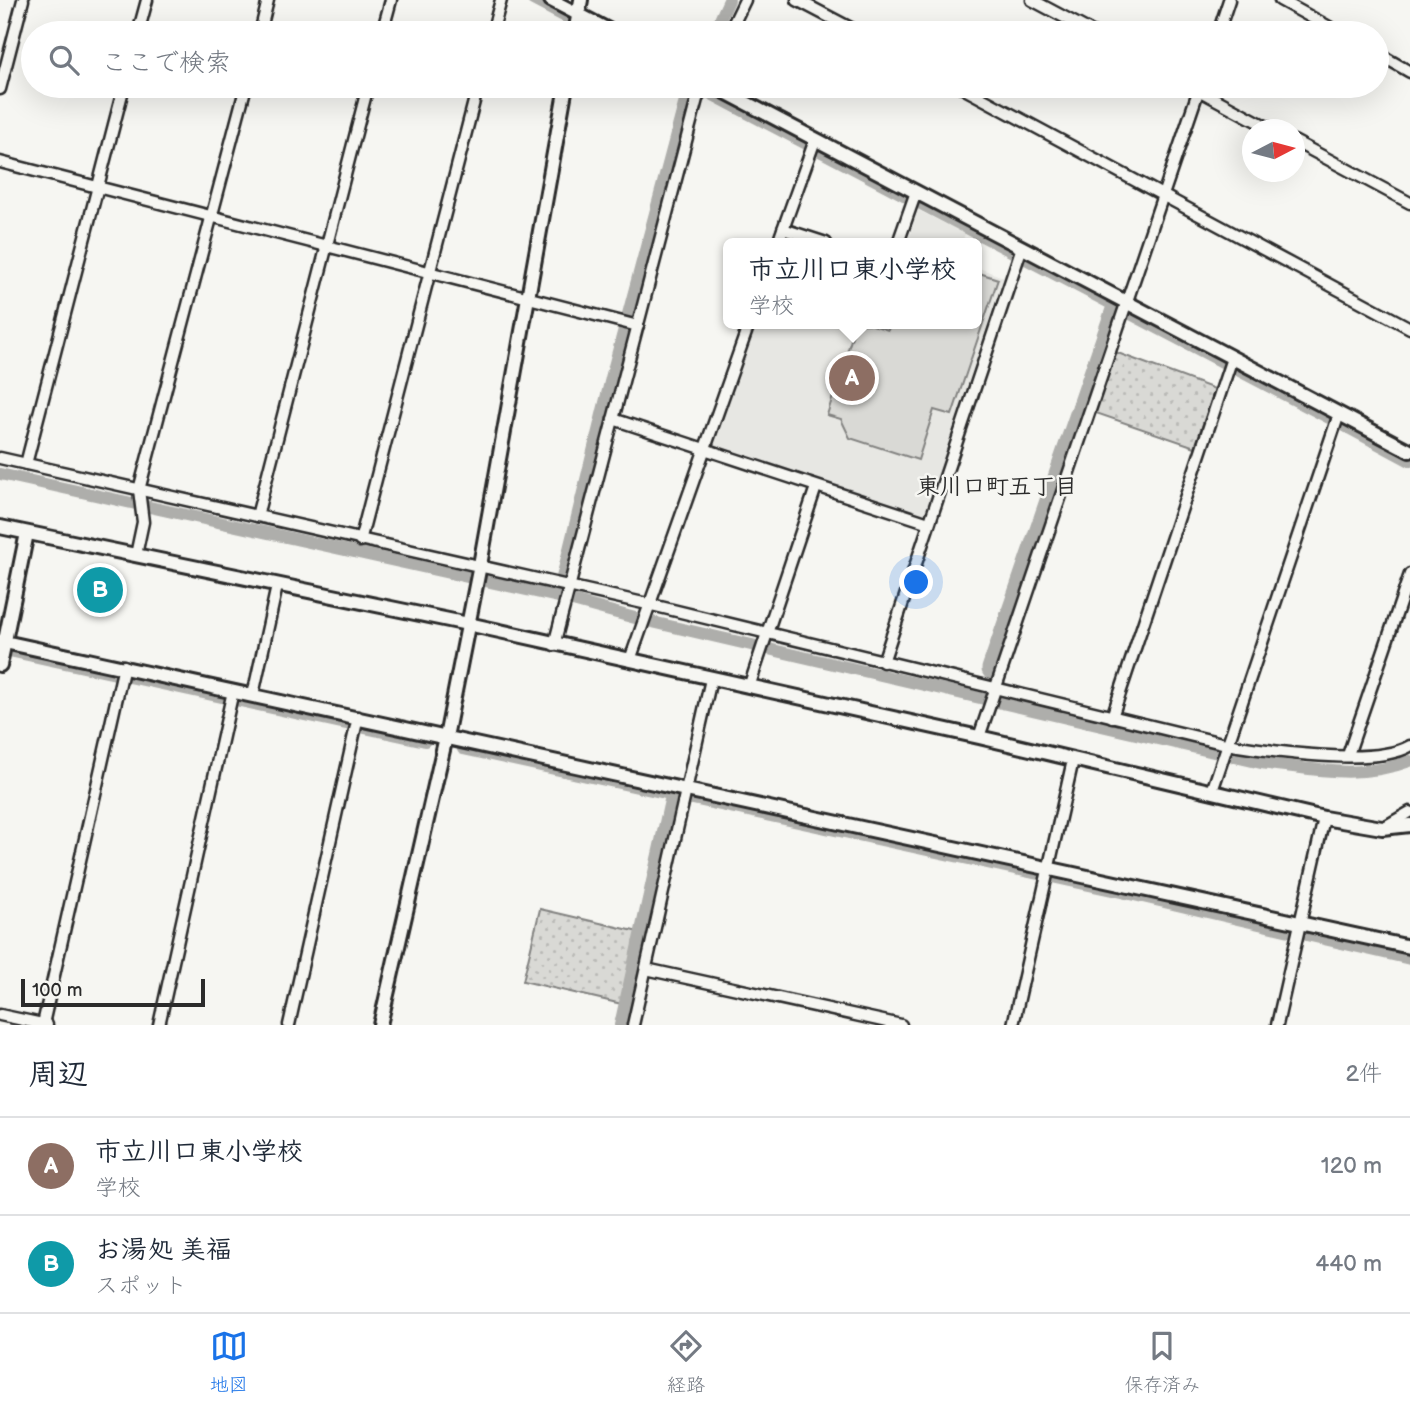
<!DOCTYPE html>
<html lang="ja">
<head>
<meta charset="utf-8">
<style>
  body { margin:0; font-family:"Balsamiq Sans","Klee One",sans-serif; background:#f2f2f3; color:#1f2937 }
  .compass { position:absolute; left:1242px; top:119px; width:63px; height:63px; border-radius:50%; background:#fff; box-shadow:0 7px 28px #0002; rotate:84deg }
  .scale { position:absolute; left:21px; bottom:18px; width:184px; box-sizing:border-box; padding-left:7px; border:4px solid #2b2b2b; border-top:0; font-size:19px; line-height:24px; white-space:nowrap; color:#2b2b2b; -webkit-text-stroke:5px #f6f6f2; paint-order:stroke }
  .you { position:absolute; left:917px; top:583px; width:24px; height:24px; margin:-18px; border:5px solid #fff; border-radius:50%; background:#1a73e8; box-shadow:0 0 0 10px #1a73e833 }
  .badge { display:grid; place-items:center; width:46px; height:46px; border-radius:50%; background:#1a73e8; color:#fff; font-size:23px; font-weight:700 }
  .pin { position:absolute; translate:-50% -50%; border:4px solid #fff; box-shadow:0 2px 7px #0006 }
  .popup { position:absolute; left:723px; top:238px; width:259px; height:91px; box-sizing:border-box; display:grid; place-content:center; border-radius:10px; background:#fff; filter:drop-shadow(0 2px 5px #0005); font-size:23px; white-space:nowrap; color:#747a83 }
  .popup b { font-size:26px; color:#1f2937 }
  .popup::after { content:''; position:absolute; left:50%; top:100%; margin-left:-14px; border:14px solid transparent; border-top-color:#fff }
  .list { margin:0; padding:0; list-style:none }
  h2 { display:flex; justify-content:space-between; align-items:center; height:91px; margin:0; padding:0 28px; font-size:30px }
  h2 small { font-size:23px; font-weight:400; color:#747a83 }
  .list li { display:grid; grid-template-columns:46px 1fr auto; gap:21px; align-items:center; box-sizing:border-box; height:98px; padding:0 28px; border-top:2px solid #e0e1e3 }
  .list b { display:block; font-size:26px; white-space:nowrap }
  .list p { margin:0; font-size:23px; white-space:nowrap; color:#747a83 }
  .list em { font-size:23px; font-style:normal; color:#747a83 }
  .icon { flex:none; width:38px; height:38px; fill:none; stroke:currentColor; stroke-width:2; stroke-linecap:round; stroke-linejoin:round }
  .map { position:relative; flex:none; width:1410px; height:1025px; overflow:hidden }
  .search { position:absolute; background:#fff; box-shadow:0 7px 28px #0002; left:21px; right:21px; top:21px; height:77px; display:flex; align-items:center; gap:18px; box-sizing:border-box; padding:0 24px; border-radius:38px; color:#747a83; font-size:26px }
  .sheet { height:287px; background:#fff }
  nav { display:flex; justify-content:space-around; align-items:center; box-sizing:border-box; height:98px; border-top:2px solid #e0e1e3; background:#fff; font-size:19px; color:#747a83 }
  nav a { display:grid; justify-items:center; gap:4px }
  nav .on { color:#1a73e8 }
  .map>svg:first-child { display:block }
  .built { fill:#e7e7e3 }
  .grass { fill:url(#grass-dots); stroke:#828280; stroke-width:2 }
  .garden { fill:#d9d9d5; stroke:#828280; stroke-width:2 }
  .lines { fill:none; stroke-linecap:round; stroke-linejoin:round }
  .canal { stroke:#aeaeab; stroke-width:12 }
  .river { stroke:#aeaeab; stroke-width:23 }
  .minor-casing { stroke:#2b2b2b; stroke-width:15 }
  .tertiary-casing { stroke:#2b2b2b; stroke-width:18 }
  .minor { stroke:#f6f6f2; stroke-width:10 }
  .tertiary { stroke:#f6f6f2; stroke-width:12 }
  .labels { text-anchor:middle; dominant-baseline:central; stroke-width:5; stroke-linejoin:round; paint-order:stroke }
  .neighbourhood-label { font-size:23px; font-weight:bold; fill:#2b2b2b; stroke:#f6f6f2 }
</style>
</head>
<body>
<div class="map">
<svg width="1410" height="1025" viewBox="0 0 1410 1025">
  <defs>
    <pattern id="grass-dots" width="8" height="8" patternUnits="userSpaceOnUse" patternTransform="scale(1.75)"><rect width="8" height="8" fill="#d9d9d5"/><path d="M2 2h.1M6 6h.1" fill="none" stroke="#babab7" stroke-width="1.8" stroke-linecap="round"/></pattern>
  </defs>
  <rect width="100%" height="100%" fill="#f6f6f2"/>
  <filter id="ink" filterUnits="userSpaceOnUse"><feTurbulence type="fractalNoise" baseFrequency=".0143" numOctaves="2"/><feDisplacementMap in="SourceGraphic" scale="14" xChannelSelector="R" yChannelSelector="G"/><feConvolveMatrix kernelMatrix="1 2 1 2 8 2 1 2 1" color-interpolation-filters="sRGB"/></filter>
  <g filter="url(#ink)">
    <!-- built -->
    <g class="built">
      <path d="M918,210L965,234L962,243H907Z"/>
      <path d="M976,267L1003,277L925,515L714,446L713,439L754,324H976Z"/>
    </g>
    <!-- grass -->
    <g class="grass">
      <path d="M1115,352L1215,389L1195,447L1093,412Z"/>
      <path d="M540,909L643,933L626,1005L523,981Z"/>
    </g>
    <!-- garden -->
    <path class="garden" d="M976,272L998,279L952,415L934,410L918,460L850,438L841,419L827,415L856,324H870L888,330L890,324H976Z"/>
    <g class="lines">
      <!-- canal -->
      <g class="canal">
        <path d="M533,0L596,33"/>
        <path d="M714,33L729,0"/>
        <path d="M696,86L1329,418"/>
        <path d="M1341,424L1410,461"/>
        <path d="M0,474L558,597L635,618L1261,763C1313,769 1360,780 1410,761"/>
        <path d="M558,594L612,374L689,86"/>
        <path d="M0,649L425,741"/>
        <path d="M463,749L1121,892L1410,959"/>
        <path d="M620,1025L671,796"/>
      </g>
      <!-- river -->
      <path class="river" d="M993,669L1118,307"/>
      <defs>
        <g id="minor">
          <path d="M797,0L860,33"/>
          <path d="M1032,0L1094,33"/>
          <path d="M1280,0L1340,33"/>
          <path d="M138,33L147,0"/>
          <path d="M260,33L268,0"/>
          <path d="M382,33L391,0"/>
          <path d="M492,33L501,0"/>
          <path d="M729,33L745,0"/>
          <path d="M1218,33L1229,0"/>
          <path d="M1377,53L1410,72"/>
          <path d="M959,86L1410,328"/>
          <path d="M1191,86L1273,130"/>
          <path d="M0,89L23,0"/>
          <path d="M1294,141L1410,203"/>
          <path d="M0,162L638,326"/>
          <path d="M783,229L826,243"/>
          <path d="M778,243L815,140"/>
          <path d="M898,243L916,192"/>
          <path d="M613,419L929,523"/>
          <path d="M0,458L652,605L1226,744C1268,751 1374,767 1410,746"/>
          <path d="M26,464L124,86"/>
          <path d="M257,516L368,86"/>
          <path d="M360,541L478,86"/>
          <path d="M136,555L143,522L139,490L246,86"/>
          <path d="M554,645L697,99L705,86"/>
          <path d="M630,660L749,324"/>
          <path d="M883,662L1022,247"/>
          <path d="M749,687L816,487"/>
          <path d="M253,695L277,586"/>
          <path d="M1112,717L1232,358"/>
          <path d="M979,737L1200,86"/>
          <path d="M1348,755L1410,574"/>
          <path d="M1212,791L1339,414"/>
          <path d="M1386,826L1410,812"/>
          <path d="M646,969L901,1025"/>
          <path d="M0,1015L47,1025"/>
          <path d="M43,1024L124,666"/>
          <path d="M159,1025L233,691"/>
          <path d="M289,1025L358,717"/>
          <path d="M633,1025L711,679"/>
          <path d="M1013,1025L1073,760"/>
          <path d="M1277,1025L1324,818"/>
        </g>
        <g id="tertiary">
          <path d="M551,0L614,33"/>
          <path d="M575,33L581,0"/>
          <path d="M714,86L1410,451"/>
          <path d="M0,527L468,624L979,737L1324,818L1382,828L1410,825"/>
          <path d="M0,641L1410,947"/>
          <path d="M0,665L27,533"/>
          <path d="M380,1025L446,737L480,565L566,86"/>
        </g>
      </defs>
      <!-- minor casing -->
      <use href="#minor" class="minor-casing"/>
      <!-- tertiary casing -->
      <use href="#tertiary" class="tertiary-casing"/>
      <!-- minor -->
      <use href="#minor" class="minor"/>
      <!-- tertiary -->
      <use href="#tertiary" class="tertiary"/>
    </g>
  </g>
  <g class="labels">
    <!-- neighbourhood labels -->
    <g class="neighbourhood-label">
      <text x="997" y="487">東川口町五丁目</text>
    </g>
  </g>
</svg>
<svg class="compass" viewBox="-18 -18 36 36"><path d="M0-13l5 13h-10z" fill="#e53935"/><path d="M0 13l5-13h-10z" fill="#747a83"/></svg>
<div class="scale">100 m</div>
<div class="you"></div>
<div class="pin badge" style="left:852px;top:378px;background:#8d6e63">A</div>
<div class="popup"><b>市立川口東小学校</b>学校</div>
<div class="pin badge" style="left:100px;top:590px;background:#0f9aa8">B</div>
<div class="search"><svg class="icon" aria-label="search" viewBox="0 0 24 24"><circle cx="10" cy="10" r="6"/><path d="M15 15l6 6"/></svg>ここで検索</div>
</div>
<section class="sheet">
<h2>周辺<small>2件</small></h2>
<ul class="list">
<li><span class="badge" style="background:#8d6e63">A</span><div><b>市立川口東小学校</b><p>学校</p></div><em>120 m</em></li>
<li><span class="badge" style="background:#0f9aa8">B</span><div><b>お湯処 美福</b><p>スポット</p></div><em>440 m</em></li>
</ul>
</section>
<nav>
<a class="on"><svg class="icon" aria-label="map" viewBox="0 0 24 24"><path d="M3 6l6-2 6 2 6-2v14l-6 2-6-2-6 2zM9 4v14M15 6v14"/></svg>地図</a>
<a><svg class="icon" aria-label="directions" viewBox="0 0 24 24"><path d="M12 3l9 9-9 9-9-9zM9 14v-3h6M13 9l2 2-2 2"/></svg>経路</a>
<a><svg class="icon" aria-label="saved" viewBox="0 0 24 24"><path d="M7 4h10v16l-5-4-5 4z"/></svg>保存済み</a>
</nav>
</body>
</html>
